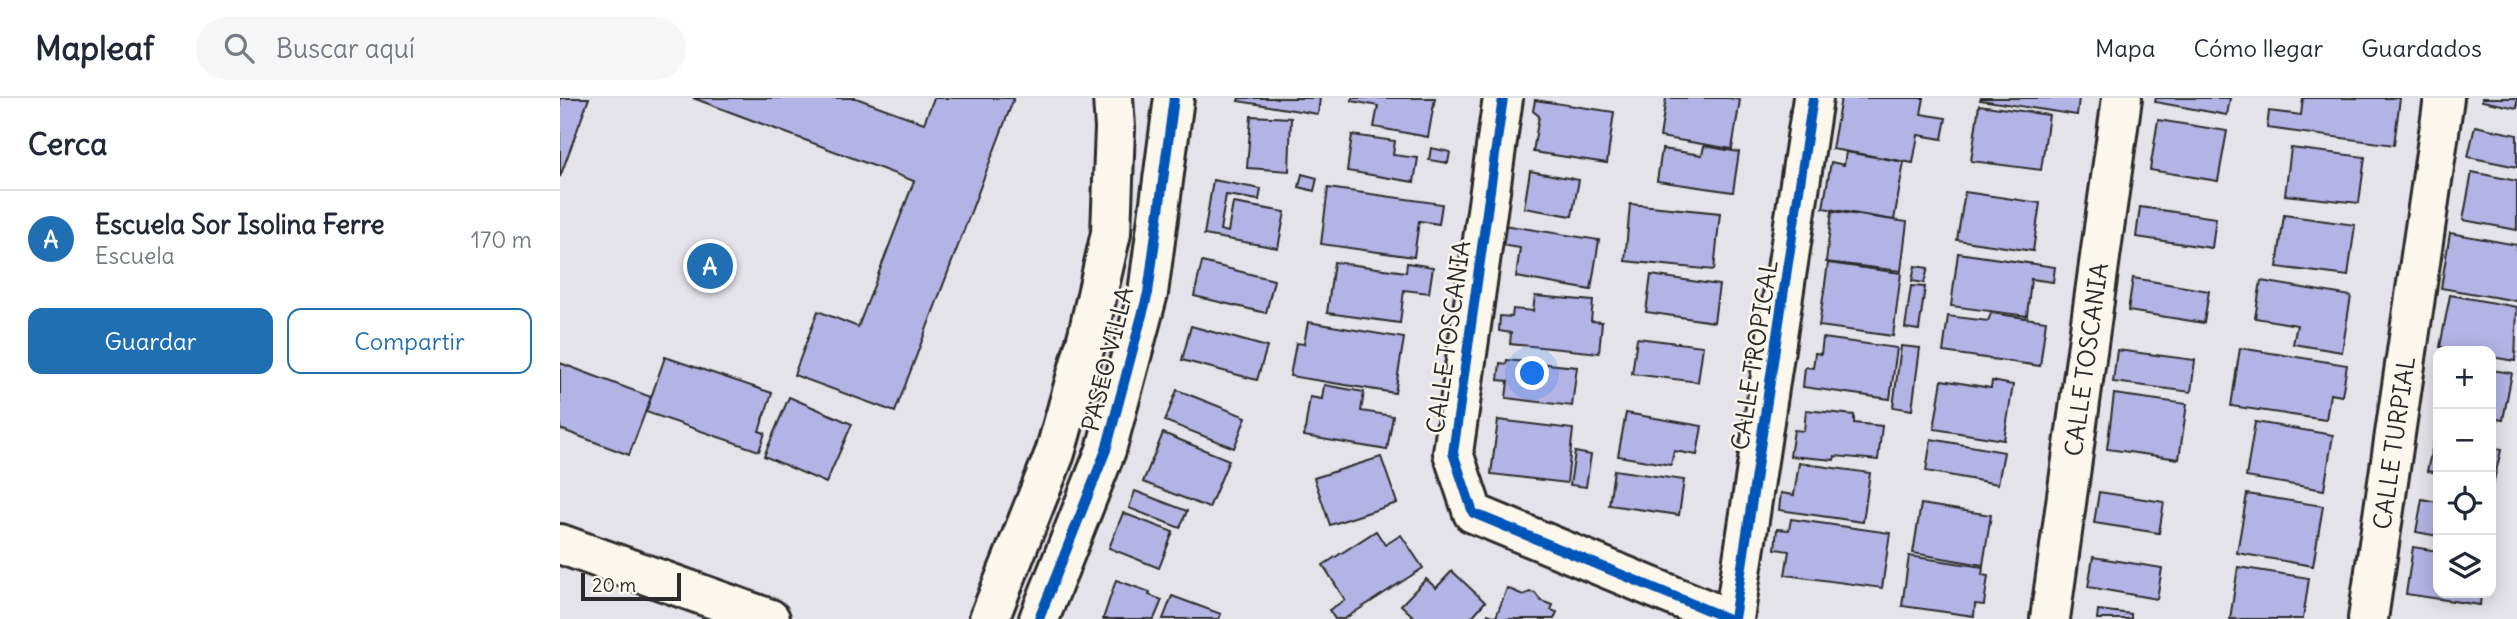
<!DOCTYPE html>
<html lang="es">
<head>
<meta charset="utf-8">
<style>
  body { margin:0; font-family:Delius,sans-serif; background:#f6f6f7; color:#1f2937 }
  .controls { position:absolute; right:21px; bottom:21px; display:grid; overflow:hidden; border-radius:14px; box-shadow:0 4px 18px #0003 }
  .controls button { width:63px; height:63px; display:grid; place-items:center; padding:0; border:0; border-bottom:2px solid #e0e1e3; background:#fff; color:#1f2937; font:35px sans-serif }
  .scale { position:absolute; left:21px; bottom:18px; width:100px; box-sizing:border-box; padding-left:7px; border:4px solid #2b2b2b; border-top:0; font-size:19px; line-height:24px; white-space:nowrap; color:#2b2b2b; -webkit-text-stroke:5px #fbf7ec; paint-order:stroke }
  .you { position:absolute; left:973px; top:276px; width:24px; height:24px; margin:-18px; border:5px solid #fff; border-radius:50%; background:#1a73e8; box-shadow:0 0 0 10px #1a73e833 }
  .badge { display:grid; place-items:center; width:46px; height:46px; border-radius:50%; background:#1f6fb2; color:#fff; font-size:23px; font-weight:700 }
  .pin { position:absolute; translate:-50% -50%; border:4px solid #fff; box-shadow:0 2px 7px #0006 }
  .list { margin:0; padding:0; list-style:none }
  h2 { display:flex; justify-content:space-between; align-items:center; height:91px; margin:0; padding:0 28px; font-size:30px }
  h2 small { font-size:23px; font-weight:400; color:#747a83 }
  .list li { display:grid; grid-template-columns:46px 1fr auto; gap:21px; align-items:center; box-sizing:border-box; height:98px; padding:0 28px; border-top:2px solid #e0e1e3 }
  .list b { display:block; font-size:26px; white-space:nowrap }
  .list p { margin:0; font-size:23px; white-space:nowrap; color:#747a83 }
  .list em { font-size:23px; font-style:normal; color:#747a83 }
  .actions { display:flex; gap:14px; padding:21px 28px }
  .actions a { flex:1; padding:16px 0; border:2px solid #1f6fb2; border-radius:14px; text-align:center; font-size:24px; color:#1f6fb2 }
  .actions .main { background:#1f6fb2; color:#fff }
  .icon { flex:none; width:38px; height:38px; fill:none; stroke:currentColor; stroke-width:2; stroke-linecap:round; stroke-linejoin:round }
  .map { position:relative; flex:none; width:1957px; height:521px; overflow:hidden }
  header { display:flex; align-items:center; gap:42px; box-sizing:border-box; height:98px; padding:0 35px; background:#fff; border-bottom:2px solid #e0e1e3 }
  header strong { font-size:33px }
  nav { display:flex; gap:38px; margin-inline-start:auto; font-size:24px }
  .search { width:490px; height:63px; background:#f6f6f7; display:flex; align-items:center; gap:18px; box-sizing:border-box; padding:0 24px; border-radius:38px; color:#747a83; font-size:26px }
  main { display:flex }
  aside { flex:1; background:#fff }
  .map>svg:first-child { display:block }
  .building { fill:#b3b3e5; stroke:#2b2b2b; stroke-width:2 }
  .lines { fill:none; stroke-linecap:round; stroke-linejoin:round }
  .minor-casing { stroke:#2b2b2b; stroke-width:44 }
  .minor { stroke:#fbf7ec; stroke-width:38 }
  .cycleway-casing { stroke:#fbf7ec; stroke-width:15 }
  .cycleway { stroke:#0057b8; stroke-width:10 }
  .labels { text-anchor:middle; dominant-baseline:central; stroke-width:5; stroke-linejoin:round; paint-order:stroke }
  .street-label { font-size:24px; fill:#2b2b2b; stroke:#fbf7ec }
</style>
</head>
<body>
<header>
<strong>Mapleaf</strong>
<div class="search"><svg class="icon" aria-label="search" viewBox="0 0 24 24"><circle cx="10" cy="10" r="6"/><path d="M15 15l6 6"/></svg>Buscar aquí</div>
<nav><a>Mapa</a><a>Cómo llegar</a><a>Guardados</a></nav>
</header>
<main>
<aside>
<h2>Cerca<small></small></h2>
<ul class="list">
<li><span class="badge">A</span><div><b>Escuela Sor Isolina Ferre</b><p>Escuela</p></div><em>170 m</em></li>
</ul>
<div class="actions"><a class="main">Guardar</a><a>Compartir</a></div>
</aside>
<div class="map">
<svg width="1957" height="521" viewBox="0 0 1957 521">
  <rect width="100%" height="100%" fill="#e5e3ea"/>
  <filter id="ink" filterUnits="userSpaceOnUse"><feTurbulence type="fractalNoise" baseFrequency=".0143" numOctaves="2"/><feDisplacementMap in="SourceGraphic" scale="14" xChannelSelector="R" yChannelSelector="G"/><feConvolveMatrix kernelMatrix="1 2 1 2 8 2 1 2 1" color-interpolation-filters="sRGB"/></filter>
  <g filter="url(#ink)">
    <!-- building -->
    <g class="building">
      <path d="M0,0H29L0,79Z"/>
      <path d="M133,0H296L364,25L374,0H454L335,314L234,277L258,213L298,229L354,83Z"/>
      <path d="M679,0H760L758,16L678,3Z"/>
      <path d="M792,0H875L868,39L814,29L818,8L792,3Z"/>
      <path d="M1106,0H1169L1180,2L1172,51L1100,39Z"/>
      <path d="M1281,0H1364L1361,16L1386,20L1382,41L1358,37L1353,65L1272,51Z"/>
      <path d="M1421,0H1519L1517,17L1420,2Z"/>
      <path d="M1596,0H1670L1667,17L1595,4Z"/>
      <path d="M1743,0H1840L1834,47L1707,30L1709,13L1741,17Z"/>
      <path d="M1922,0H1957V10L1922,3Z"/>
      <path d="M975,2L1054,14L1047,65L973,54L979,18L973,13Z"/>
      <path d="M1419,7L1489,17L1481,72L1411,63Z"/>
      <path d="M691,18L731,20L729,73L687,70Z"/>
      <path d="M1598,22L1667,33L1658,83L1590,72Z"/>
      <path d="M1915,28L1957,37V69L1908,59Z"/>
      <path d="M792,37L835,43L833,57L858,60L854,84L787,73Z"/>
      <path d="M1144,48L1179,54L1173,94L1097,83L1102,51L1142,57Z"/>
      <path d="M871,50L890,54L888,65L869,62Z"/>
      <path d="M1731,50L1805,59L1799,105L1725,97Z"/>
      <path d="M1286,54L1344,64L1334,122L1263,110L1271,64L1284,67Z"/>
      <path d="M970,73L1019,82L1012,118L964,110Z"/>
      <path d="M1912,74L1957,83V132L1903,122Z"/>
      <path d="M742,76L757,80L754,93L739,89Z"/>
      <path d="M653,82L701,91L699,102L666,97L660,132L668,134L673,105L725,114L718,150L644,137Z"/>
      <path d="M768,90L882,106L879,126L859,123L854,159L761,146Z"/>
      <path d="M1405,94L1480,105L1473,153L1397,142Z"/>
      <path d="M1070,106L1160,115L1154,172L1065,163Z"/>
      <path d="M1580,109L1656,120L1652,150L1576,139Z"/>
      <path d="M1272,113L1347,124L1341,173L1266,164Z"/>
      <path d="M1724,117L1795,127L1788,178L1717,169Z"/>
      <path d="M943,127L1039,142L1031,192L956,179L960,150L940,147Z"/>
      <path d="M1890,135L1957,147V203L1881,190Z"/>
      <path d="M1398,155L1495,169L1493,184L1471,181L1467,218L1391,208Z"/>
      <path d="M642,164L714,182L706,215L634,198Z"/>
      <path d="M774,164L846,174L847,165L873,169L869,195L844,192L840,225L767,215Z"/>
      <path d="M1268,165L1341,175L1333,238L1259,228Z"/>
      <path d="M1355,168L1368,170L1364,185L1352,183Z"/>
      <path d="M1091,177L1159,187L1154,224L1086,214Z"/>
      <path d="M1573,180L1649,193L1644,225L1568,213Z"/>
      <path d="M1701,183L1791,198L1782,254L1733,246L1737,227L1695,220Z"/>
      <path d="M1351,188L1365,189L1359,232L1345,230Z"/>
      <path d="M1890,197L1957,209L1955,263L1931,259V253H1903L1880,249Z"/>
      <path d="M975,198L1033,203L1031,223L1042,224L1039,255L950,246L951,235L939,233L940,218L952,219L953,211L973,213Z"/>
      <path d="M1431,215L1486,223L1480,268L1383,254L1388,218L1428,223Z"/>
      <path d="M748,224L844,240L835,295L730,278L736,245L744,246Z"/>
      <path d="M631,228L707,249L697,282L622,262Z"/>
      <path d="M1077,240L1143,248L1138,284L1072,276Z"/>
      <path d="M1263,240L1337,250L1330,301L1243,289L1245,269L1253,270L1255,255L1261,256Z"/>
      <path d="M1341,248L1360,250L1352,312L1333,309Z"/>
      <path d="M1680,250L1787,267L1782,298L1770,296L1766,322L1671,308Z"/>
      <path d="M1557,252L1635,262L1631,294L1553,284Z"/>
      <path d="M105,259L212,295L199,333L205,335L199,353L86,314Z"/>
      <path d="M947,262L1017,269L1012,308L946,300L948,283L938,282L940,265L946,266Z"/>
      <path d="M0,265L91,299L69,357L0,331Z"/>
      <path d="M1931,272L1952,275L1943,322L1931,320Z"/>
      <path d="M1382,282L1431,290L1432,283L1453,287L1444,342L1374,331Z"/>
      <path d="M764,287L804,294L801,313L833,318L827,352L744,338L750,299L762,301Z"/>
      <path d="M617,292L686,319L674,350L605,323Z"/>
      <path d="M1554,296L1627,306L1619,361L1547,351Z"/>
      <path d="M229,299L292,326L266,385L204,358Z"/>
      <path d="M1246,312L1294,317V325L1322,328L1318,362L1275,358L1274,362L1230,358L1234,332L1244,333Z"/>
      <path d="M1066,315L1142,328L1137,357L1114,353L1111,367L1058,358Z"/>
      <path d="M938,322L1013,331L1007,385L931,376Z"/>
      <path d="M1695,324L1773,337L1764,392L1686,379Z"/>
      <path d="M603,335L669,362L649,410L583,384Z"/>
      <path d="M1875,338H1878V375L1867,373Z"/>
      <path d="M1371,341L1444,354L1438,386L1366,373Z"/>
      <path d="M1931,349L1941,352L1933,387L1931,386Z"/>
      <path d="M1015,354L1031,357L1026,389L1010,387Z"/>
      <path d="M821,359L837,405L770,427L754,380Z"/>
      <path d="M1239,365L1310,375L1303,424L1219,412L1221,395L1234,397Z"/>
      <path d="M1054,372L1124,382L1119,417L1049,407Z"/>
      <path d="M575,393L627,413L620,430L569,410Z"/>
      <path d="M1539,394L1604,404L1599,435L1534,425Z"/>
      <path d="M1687,396L1763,408L1753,468L1677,455Z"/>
      <path d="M1862,401L1878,404V438L1856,434Z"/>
      <path d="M1361,406L1431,417L1423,467L1353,455Z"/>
      <path d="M563,415L613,434L599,470L549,450Z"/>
      <path d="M1231,421L1330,435L1322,490L1225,477L1229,453L1215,451L1217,431L1229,432Z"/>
      <path d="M816,433L825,447L841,437L863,470L784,521H775L769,512L785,502L763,467Z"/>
      <path d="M1853,449L1878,453V495H1921L1920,507L1846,496Z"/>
      <path d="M1349,458L1423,469L1422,477L1428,478L1424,507L1415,506L1414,518L1342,508Z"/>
      <path d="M1533,459L1602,470L1597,501L1528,489Z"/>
      <path d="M1678,469L1749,480L1743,521H1670Z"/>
      <path d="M892,473L925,504L910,521H856L841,507L866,481L876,490Z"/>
      <path d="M556,482L590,494L589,497L602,502L594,521H543Z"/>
      <path d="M947,490L963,497L970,494L975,495L981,503L993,507L991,512L997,514L994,521H927L928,516L936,519Z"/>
      <path d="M612,498L661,516L659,521H603Z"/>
      <path d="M1538,512L1571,516V521H1537Z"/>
    </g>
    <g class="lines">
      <defs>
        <g id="minor">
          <path d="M943,0L893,355L913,415L1169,521"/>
          <path d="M0,446L210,521"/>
          <path d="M429,521L495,355L528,237L551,135L555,30L553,0"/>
          <path d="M479,521L546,352L588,195L614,0"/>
          <path d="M1174,521L1253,0"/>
          <path id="s1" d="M1490,521L1562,0"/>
          <path id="s2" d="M1808,521L1884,0"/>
        </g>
      </defs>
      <!-- minor casing -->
      <use href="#minor" class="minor-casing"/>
      <!-- minor -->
      <use href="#minor" class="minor"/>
      <defs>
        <g id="cycleway">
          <path d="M943,0L893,355L913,415L1169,521"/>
          <path d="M479,521L546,352L588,195L614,0"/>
          <path d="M1174,521L1253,0"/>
        </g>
      </defs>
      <!-- cycleway casing -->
      <use href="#cycleway" class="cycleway-casing"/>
      <!-- cycleway -->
      <use href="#cycleway" class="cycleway"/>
    </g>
  </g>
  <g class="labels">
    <!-- street labels -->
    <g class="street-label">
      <text transform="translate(888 239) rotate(-82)">CALLE TOSCANIA</text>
      <text transform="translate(1194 257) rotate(-81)">CALLE TROPICAL</text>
      <text stroke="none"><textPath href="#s1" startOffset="262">CALLE TOSCANIA</textPath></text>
      <text transform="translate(547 261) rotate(-76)">PASEO VILLA</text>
      <text stroke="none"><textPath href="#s2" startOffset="178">CALLE TURPIAL</textPath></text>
    </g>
  </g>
</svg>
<div class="controls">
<button>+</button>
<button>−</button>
<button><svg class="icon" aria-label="locate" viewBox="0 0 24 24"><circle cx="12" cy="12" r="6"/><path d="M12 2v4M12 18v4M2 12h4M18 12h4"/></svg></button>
<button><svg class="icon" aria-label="layers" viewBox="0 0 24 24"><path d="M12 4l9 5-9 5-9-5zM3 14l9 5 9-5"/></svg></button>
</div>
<div class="scale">20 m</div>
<div class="you"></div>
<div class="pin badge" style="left:150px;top:168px">A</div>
</div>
</main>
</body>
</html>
